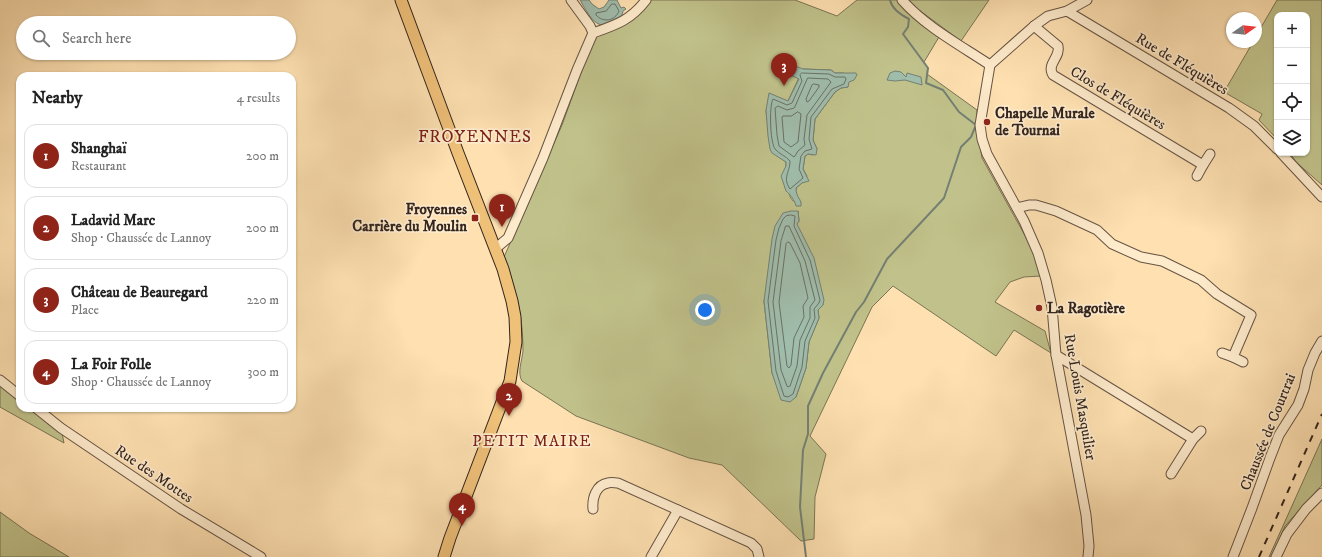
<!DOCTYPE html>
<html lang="en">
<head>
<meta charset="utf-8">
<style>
  body { margin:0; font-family:"IM FELL DW Pica",serif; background:#f6f6f6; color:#222 }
  .controls { position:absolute; right:12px; top:12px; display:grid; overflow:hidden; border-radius:8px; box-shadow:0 1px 3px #0004 }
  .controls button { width:36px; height:36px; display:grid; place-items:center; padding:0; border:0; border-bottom:1px solid #e0e0e0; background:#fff; color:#222; font:20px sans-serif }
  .compass { position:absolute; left:1226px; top:12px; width:36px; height:36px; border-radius:50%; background:#fff; box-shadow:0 1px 3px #0004; rotate:76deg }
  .you { position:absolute; left:705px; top:310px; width:14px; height:14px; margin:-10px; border:3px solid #fff; border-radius:50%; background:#1a73e8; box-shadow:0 0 0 6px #1a73e833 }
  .badge { display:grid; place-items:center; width:26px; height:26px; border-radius:50%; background:#8f2418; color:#fff; font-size:13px; font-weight:700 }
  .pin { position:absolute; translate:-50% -33px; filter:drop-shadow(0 1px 2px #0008) }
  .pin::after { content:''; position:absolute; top:21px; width:14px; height:12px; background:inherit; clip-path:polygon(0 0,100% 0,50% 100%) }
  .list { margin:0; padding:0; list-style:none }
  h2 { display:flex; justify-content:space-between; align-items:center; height:52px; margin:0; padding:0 16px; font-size:17px }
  h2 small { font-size:13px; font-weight:400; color:#767676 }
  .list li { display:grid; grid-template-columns:26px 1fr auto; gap:12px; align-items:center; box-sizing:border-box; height:64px; margin:0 8px 8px; padding:0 8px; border:1px solid #e0e0e0; border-radius:12px }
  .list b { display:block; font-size:15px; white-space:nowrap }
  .list p { margin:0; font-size:13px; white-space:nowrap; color:#767676 }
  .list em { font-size:13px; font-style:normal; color:#767676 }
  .icon { flex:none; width:22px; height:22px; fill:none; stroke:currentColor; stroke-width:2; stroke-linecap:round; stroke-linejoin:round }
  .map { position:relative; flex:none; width:1322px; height:557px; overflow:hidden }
  .search { position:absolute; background:#fff; box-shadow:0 1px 3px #0004; left:16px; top:16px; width:280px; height:44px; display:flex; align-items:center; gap:10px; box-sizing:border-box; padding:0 14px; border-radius:22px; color:#767676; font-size:15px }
  .panel { position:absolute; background:#fff; box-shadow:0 1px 3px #0004; left:16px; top:72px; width:280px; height:340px; border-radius:12px }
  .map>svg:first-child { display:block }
  .green { fill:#c1c28b; stroke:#7a7455; fill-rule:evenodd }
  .water { fill:#a0bdac; stroke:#748074 }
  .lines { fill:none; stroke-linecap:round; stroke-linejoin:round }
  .shore { stroke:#6a7166; stroke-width:1 }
  .stream { stroke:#748074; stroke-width:2 }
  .minor-casing { stroke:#665444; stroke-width:11 }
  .major-casing { stroke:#33251f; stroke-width:13 }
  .minor { stroke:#feebcc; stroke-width:9 }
  .major { stroke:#efc078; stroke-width:11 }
  .rail { stroke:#33251f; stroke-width:2; stroke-dasharray:7 7; stroke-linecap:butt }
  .poi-dot { fill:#8f2418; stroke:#feebcc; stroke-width:1.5 }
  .labels { text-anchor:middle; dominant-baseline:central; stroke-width:3.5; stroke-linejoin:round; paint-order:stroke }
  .street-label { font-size:15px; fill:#33251f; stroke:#feebcc }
  .poi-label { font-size:15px; font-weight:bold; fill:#33251f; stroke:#feebcc; text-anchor:start }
  .neighbourhood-label { font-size:16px; letter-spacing:1px; fill:#7a1f14; stroke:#feebcc }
  .quarter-label { font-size:17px; letter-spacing:1px; fill:#7a1f14; stroke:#feebcc }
</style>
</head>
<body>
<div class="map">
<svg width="1322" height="557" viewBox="0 0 1322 557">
  <rect width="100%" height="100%" fill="#fee0b1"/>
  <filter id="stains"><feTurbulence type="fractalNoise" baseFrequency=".005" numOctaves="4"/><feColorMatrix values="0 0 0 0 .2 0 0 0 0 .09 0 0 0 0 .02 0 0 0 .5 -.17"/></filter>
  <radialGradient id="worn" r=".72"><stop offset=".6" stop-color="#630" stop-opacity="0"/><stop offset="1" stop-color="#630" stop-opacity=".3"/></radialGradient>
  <!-- green -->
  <g class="green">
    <path d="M646,0H795L837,16L857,0H899L939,37L924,62L928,68L927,74L977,110V127L982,158L1033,250L1041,276L1024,277L1010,282L995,302L1045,331L1051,353L1014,330L996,356L893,286L872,307L810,436L826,454L815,497L814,539L801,541L722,465L689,458L576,416L522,381C517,373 522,361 523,351C523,314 516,291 504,257L562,125L595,34L608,28ZM803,69L831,70L835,73H844L848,87L841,88L835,92L815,119L813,140L817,149L813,155L808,154L805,156L803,169L807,176L802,183L796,188V195L801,203C799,202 797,203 795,202C786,199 786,171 786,162L782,159L767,120L766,110L788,101ZM798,211L799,221L797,224L823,305L818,310L819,318L809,342L806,368L796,397L776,382L772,373L764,301Z"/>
    <path d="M909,0H989L961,41L919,10Z"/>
    <path d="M1277,0H1322V185L1296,162L1290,153H1307V15H1277V139L1259,120L1262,114L1224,92L1253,42H1256V36Z"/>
    <path d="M0,381L20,396V408H36L61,428L64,443L0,407Z"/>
    <path d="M1322,439V485L1285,526L1272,557H1269Z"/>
    <path d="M0,512L29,533L69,557H0Z"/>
  </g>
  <!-- water -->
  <g class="water">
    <path d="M580,0H589L592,4L599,9L604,7L609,0H617L621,8L624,7L626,9L623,11C622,17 619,20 613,22C610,23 607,25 604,25C593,26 585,8 580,0Z"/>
    <path d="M784,62L803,69L831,70L835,73H856L857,75L854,80L849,82L848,87L841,88L835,92L815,119L813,140L817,149L816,155L808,154L805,156L803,169L809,181L802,183L796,188C796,198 802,199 801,206H796C795,201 790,194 786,191L781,176L786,166V162L772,153L770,149L768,136L766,110L769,93L788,101L799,79L780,70Z"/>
    <path d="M895,71L901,72L906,77L907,73L921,77L922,85L905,80L895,81L887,80L890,73Z"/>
    <path d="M791,211H798L799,221L797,224L814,258L824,300L823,305L818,310L819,318L809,342L806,368L796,397L790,402L781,400L772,373L764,301L772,239L775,226L783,213Z"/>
  </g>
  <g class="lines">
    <!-- shore -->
    <g class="shore">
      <path d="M612,4H615L619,11C615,21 603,23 596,15V13L606,11Z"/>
      <path d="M802,73L829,74L835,77H845L846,79L844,84L832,89L811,117L809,139L812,149L805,151L801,156L799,169L803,178L790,189C782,177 790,173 790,161C786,156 779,154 775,149C770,142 769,106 773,99L787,105L792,103L802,81L800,75Z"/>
      <path d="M808,78L828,79L831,82L807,115L804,139L805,145L798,151L795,156L794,157L779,146L777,135L775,108L778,106L787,110L794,108Z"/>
      <path d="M814,84L819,85V87L809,101L807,102L806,99L812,85Z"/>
      <path d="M798,112L801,114L798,142L791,147L784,142L782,117L783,116H791Z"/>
      <path d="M791,215L795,216L794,226L810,260L820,300L819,303L814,309L815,318L805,341L802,367L793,394L788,397L784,396L776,371L768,301L776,240L779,228L783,219L786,216Z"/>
      <path d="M786,226H789L805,261L815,300L810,307V318L800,340L797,366L790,386L788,387L787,386L781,370L773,302L781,241Z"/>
      <path d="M788,242L790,243L800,263L808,298L803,306L804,317L794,338L791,365L789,368L787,366L779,302L786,244Z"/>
    </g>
    <!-- stream -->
    <path class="stream" d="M806,557L800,507L803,450L808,434V406L823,373L856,312L864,302L887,259L944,198L961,147L971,137L976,125L959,112L943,90L926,83L928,68L903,34L908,27L909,19C901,15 892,9 890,0"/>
    <defs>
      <g id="minor">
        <path d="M571,0L590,26L593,33"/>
        <path d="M902,0C926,27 960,45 990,65"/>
        <path d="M1067,11L1229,108L1254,126L1277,149"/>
        <path d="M1034,26L1058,46C1061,57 1046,64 1053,75L1203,165L1210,154"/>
        <path d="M990,65L980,125L982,139L987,154L1024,221L1038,253L1046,280L1052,307L1056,355L1086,515L1089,546L1088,557"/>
        <path d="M990,65L1034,26L1048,16L1067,11L1087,0"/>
        <path d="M1281,153L1322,197"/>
        <path d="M1197,176L1203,165"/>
        <path d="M1017,208L1029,205H1036L1056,211L1097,230L1112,244L1141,257L1162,261L1201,280L1217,294L1251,315L1233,357L1243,362"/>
        <path d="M495,249L508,238L543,158L577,70L593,33C616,25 631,20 646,0"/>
        <path d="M1222,353L1233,357"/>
        <path d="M1056,355L1193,439"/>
        <path d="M0,380L20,396"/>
        <path d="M36,408L61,428L181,509L261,557"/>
        <path d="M1171,474L1193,439L1201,431"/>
        <path d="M593,509C592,498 596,485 608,483C611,482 615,483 618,483L751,543L757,549L759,557"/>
        <path d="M651,557L678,510"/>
        <path d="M1233,557L1252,508L1270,458L1279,435L1298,405L1304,389L1308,370L1315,353L1322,341"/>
        <path d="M1276,557L1287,534L1306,509L1322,493"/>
      </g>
      <path id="major" d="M401,0L458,153L503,269L512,301L515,317L516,342L510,381L450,538L444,557"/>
    </defs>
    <!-- minor casing -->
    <use href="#minor" class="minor-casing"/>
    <!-- major casing -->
    <use href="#major" class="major-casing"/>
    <!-- minor -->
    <use href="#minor" class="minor"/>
    <!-- major -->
    <use href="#major" class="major"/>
    <!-- rail -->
    <path class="rail" d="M1259,557L1322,414"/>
  </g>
  <!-- markers -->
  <g class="poi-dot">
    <circle cx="987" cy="122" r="4"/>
    <rect x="471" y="214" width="8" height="8" rx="2"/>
    <circle cx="1039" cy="308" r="4"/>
  </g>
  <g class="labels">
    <!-- street labels -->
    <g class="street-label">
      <text transform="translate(1182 64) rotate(31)">Rue de Fléquières</text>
      <text transform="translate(1118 98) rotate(31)">Clos de Fléquières</text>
      <text transform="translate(1080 397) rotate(80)">Rue Louis Masquilier</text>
      <text transform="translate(1268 432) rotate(-68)">Chaussée de Courtrai</text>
      <text transform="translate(154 474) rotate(34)">Rue des Mottes</text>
    </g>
    <!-- poi labels -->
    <g class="poi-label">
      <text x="995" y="113">Chapelle Murale<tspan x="995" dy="17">de Tournai</tspan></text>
      <text x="467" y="209" text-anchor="end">Froyennes<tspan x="467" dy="17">Carrière du Moulin</tspan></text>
      <text x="1047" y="308">La Ragotière</text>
    </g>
    <!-- neighbourhood labels -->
    <g class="neighbourhood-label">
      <text x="532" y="441">PETIT MAIRE</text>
    </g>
    <!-- quarter labels -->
    <g class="quarter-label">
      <text x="475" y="137">FROYENNES</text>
    </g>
  </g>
  <rect width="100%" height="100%" filter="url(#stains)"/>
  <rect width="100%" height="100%" fill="url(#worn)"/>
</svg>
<div class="controls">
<button>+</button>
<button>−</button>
<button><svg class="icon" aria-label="locate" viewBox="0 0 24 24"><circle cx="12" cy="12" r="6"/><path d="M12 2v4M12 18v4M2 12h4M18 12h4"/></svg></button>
<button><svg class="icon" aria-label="layers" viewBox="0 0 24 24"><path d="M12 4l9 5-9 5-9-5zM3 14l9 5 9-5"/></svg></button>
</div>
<svg class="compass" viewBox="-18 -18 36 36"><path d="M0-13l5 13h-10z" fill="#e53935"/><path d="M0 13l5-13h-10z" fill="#767676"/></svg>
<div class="you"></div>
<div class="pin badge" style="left:502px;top:227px">1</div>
<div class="pin badge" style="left:509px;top:416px">2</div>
<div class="pin badge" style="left:784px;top:86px">3</div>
<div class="pin badge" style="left:462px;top:526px">4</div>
<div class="search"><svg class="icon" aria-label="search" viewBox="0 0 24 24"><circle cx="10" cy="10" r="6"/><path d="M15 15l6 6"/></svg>Search here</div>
<section class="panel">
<h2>Nearby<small>4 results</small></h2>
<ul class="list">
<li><span class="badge">1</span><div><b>Shanghaï</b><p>Restaurant</p></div><em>200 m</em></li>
<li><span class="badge">2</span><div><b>Ladavid Marc</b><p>Shop · Chaussée de Lannoy</p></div><em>200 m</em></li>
<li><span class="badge">3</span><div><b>Château de Beauregard</b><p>Place</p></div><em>220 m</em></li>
<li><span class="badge">4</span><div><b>La Foir Folle</b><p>Shop · Chaussée de Lannoy</p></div><em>300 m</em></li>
</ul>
</section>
</div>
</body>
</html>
